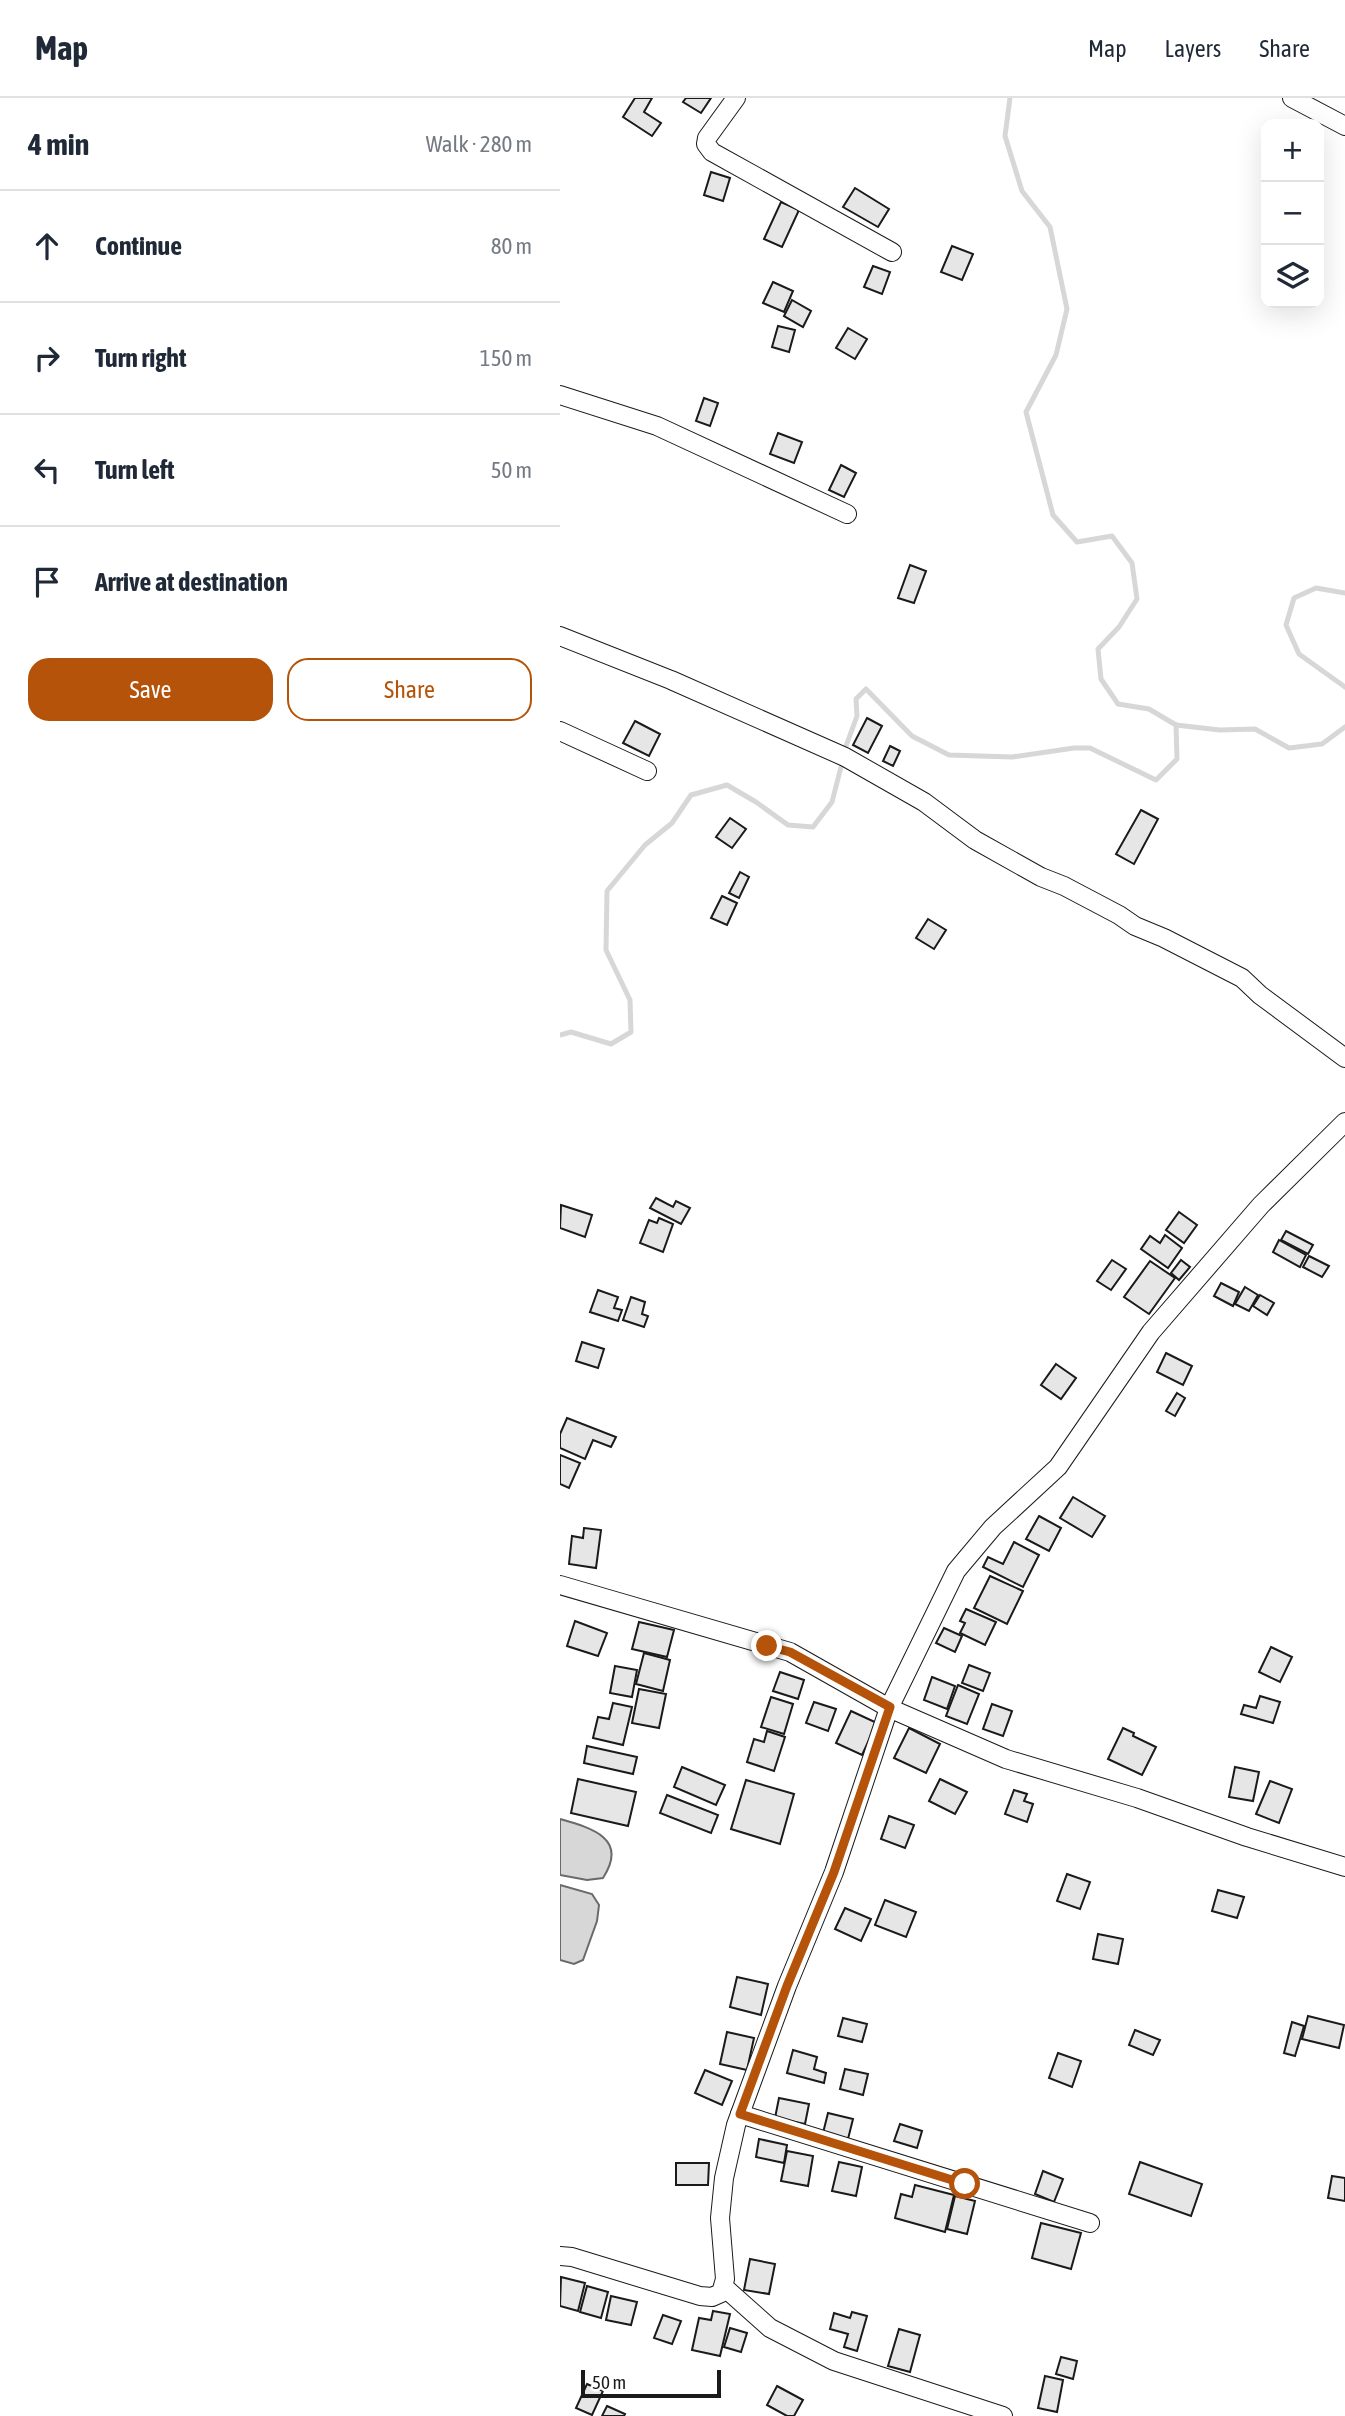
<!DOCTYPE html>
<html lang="en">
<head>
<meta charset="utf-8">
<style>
  body { margin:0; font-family:"Asap Condensed",sans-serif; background:#f2f2f3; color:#1f2937 }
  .controls { position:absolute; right:21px; top:21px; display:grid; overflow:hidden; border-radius:14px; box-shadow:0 7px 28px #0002 }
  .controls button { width:63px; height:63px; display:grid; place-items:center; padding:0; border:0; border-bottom:2px solid #e0e1e3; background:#fff; color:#1f2937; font:35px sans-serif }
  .scale { position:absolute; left:21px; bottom:18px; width:140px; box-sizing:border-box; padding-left:7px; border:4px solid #1a1a1a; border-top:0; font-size:19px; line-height:24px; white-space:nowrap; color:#1a1a1a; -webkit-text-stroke:5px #fff; paint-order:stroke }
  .stop { position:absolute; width:21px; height:21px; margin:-16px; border:5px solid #b45309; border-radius:50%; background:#fff }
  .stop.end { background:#b45309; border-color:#fff; box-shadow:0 2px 7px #0008 }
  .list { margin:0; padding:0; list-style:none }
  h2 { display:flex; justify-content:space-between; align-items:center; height:91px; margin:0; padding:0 28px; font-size:30px }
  h2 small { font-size:23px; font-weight:400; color:#747a83 }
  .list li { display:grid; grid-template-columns:46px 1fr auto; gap:21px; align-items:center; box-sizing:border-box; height:112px; padding:0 28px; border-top:2px solid #e0e1e3 }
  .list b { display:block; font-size:26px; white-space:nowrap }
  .list em { font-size:23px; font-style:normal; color:#747a83 }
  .actions { display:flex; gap:14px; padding:21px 28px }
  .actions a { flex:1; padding:16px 0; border:2px solid #b45309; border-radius:21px; text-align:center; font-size:24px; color:#b45309 }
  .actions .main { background:#b45309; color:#fff }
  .icon { flex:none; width:38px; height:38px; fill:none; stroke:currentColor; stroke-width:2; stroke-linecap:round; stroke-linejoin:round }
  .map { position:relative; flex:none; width:785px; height:2318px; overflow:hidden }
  header { display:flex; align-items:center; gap:42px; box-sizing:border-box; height:98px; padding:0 35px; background:#fff; border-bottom:2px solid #e0e1e3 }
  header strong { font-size:33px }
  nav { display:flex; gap:38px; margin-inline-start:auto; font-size:24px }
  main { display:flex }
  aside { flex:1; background:#fff }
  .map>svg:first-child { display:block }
  .water { fill:#d7d7d7; stroke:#6a6a6a; stroke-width:2 }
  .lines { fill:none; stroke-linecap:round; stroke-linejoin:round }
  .stream { stroke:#d7d7d7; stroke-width:5 }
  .building { fill:#e6e6e6; stroke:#1a1a1a; stroke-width:2 }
  .street-casing { stroke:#1a1a1a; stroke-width:20 }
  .street { stroke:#fff; stroke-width:18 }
  .route { stroke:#b45309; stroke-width:9 }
</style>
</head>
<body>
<header>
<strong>Map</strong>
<nav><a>Map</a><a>Layers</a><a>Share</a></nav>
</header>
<main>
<aside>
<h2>4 min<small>Walk · 280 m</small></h2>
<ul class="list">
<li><svg class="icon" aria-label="ahead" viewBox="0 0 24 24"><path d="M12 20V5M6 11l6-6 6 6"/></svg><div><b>Continue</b></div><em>80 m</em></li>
<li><svg class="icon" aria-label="right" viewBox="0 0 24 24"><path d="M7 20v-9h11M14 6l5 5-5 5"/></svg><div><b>Turn right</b></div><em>150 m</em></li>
<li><svg class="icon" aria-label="left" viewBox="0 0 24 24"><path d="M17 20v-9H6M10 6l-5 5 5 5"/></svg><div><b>Turn left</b></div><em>50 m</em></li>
<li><svg class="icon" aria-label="arrive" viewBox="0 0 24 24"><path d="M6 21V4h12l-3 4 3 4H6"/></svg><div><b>Arrive at destination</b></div></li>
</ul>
<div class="actions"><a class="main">Save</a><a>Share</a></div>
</aside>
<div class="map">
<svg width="785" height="2318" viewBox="0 0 785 2318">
  <rect width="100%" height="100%" fill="#fff"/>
  <!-- water -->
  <g class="water">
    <path d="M0,1721C31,1730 69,1740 43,1780L27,1782L0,1777Z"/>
    <path d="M0,1787L32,1796L39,1807L37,1823L23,1862L14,1866L0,1862Z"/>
  </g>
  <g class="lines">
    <!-- stream -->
    <g class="stream">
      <path d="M785,495L756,490L734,500L726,527L739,556L785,589"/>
      <path d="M616,627L660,632L695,631L729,650L762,646L785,629"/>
      <path d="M286,648L297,618L296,601L306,591L352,638L389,657L452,659L514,650H530L596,682L617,661L616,627L589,611L558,606L541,581L538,551L559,529L577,501L572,465L552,438L517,444L493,417L466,314L496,257L507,211L490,129L462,93L445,38L450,0"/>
      <path d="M0,937L11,934L51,946L71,934L70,902L46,852L47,793L85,747L112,725L131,697L167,687L196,704L228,727L253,729L272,704L281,669"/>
    </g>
  </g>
  <!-- building -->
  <g class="building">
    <path d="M75,0H92L84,14L101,25L92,38L63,19Z"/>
    <path d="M126,0H151L141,15L123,4Z"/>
    <path d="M151,74L170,80L163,103L144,97Z"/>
    <path d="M295,90L329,111L318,129L283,109Z"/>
    <path d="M221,104L239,112L222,149L204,141Z"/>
    <path d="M392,148L413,156L402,182L381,174Z"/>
    <path d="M313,168L330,174L322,196L304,189Z"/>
    <path d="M213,184L233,193L224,214L203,205Z"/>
    <path d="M232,202L251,213L243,229L224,218Z"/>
    <path d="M218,228L235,232L229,254L212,249Z"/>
    <path d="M288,230L307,241L295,261L276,250Z"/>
    <path d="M144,300L158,305L150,328L136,323Z"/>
    <path d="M218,335L242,344L234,365L210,356Z"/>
    <path d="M281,367L296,375L284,399L269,392Z"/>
    <path d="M350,467L366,473L354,505L338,500Z"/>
    <path d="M307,620L322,628L308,655L293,647Z"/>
    <path d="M75,623L100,636L89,658L63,645Z"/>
    <path d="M330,648L340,653L333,668L323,663Z"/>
    <path d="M581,712L598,721L574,766L556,756Z"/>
    <path d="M170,720L186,731L172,750L156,739Z"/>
    <path d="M180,774L189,779L179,800L169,795Z"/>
    <path d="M162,798L177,805L167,827L151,820Z"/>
    <path d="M368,821L386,832L374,851L356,840Z"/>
    <path d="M96,1100L113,1109L116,1103L130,1110L121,1126L90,1110Z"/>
    <path d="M1,1107L32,1117L25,1139L0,1130Z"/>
    <path d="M619,1114L637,1127L624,1145L606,1132Z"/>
    <path d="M99,1120L113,1126L103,1154L80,1145L89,1122L97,1125Z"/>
    <path d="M726,1133L753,1147L748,1156L721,1142Z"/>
    <path d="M605,1137L622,1150L608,1170L581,1151L590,1138L600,1145Z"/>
    <path d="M719,1142L746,1157L740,1169L713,1154Z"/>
    <path d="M749,1158L769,1168L762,1179L743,1169Z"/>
    <path d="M552,1162L566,1171L551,1192L537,1183Z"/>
    <path d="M621,1162L630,1169L619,1182L611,1175Z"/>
    <path d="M590,1163L615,1180L589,1216L564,1199Z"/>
    <path d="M661,1185L679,1194L673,1208L654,1198Z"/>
    <path d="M685,1189L698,1197L689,1213L675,1206Z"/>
    <path d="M38,1192L58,1199L54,1210L62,1212L58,1223L30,1214Z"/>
    <path d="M700,1197L714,1205L707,1217L693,1208Z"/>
    <path d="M71,1199L85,1204L82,1216L88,1218L84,1229L63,1222Z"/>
    <path d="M22,1244L44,1251L38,1270L16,1263Z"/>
    <path d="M606,1255L632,1268L623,1287L597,1274Z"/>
    <path d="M496,1266L516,1280L501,1301L481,1287Z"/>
    <path d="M617,1295L625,1300L615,1318L606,1313Z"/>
    <path d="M7,1320L56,1339L51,1349L33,1342L25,1361L0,1350V1336Z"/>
    <path d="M0,1357L20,1365L9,1390L0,1386Z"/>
    <path d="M513,1399L545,1418L532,1439L500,1420Z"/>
    <path d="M479,1418L501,1430L489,1453L466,1441Z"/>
    <path d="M24,1430L41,1432L36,1470L9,1466L12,1438L23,1440Z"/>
    <path d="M454,1444L479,1457L463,1489L423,1469L428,1459L443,1466Z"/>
    <path d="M430,1478L463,1493L447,1526L414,1510Z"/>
    <path d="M406,1511L436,1524L425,1547L400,1535L405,1525L400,1523Z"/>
    <path d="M15,1523L47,1535L38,1558L7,1548Z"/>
    <path d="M79,1524L114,1532L107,1559L72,1551Z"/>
    <path d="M384,1530L402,1538L395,1554L376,1545Z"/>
    <path d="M711,1549L732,1559L720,1584L699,1574Z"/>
    <path d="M84,1555L110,1562L103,1593L76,1586Z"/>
    <path d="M409,1567L430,1575L423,1593L402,1585Z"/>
    <path d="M55,1568L77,1572L72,1599L50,1595Z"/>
    <path d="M220,1574L244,1582L238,1601L213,1593Z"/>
    <path d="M372,1579L395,1588L387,1611L364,1602Z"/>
    <path d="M398,1587L419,1596L407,1626L386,1618Z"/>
    <path d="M79,1591L106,1596L99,1630L72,1625Z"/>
    <path d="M700,1598L720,1604L713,1625L681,1616L684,1607L696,1610Z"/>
    <path d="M211,1599L233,1606L224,1636L201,1629Z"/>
    <path d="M254,1604L276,1611L268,1633L246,1625Z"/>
    <path d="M53,1605L72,1609L63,1647L33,1640L38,1619L49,1621Z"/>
    <path d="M432,1606L452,1613L443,1638L423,1631Z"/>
    <path d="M291,1613L317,1625L302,1657L276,1645Z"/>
    <path d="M349,1630L380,1646L366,1675L334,1660Z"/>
    <path d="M563,1630L574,1635L573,1638L596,1649L582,1677L548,1661Z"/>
    <path d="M207,1633L225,1639L214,1673L187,1664L194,1641L204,1644Z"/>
    <path d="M27,1648L77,1659L73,1676L24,1665Z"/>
    <path d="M122,1669L165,1687L156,1707L114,1689Z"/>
    <path d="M675,1669L699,1674L693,1703L669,1699Z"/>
    <path d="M18,1681L76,1694L68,1728L11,1715Z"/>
    <path d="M380,1681L407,1694L395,1716L369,1703Z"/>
    <path d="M186,1682L234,1696L220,1746L171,1731Z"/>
    <path d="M710,1683L732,1691L719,1725L696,1716Z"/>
    <path d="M454,1692L467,1696L464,1703L473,1706L467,1724L445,1716Z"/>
    <path d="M107,1697L158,1717L151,1735L100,1715Z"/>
    <path d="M329,1718L354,1727L345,1750L321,1741Z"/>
    <path d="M507,1776L530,1784L520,1811L497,1803Z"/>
    <path d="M658,1792L684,1799L677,1820L652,1813Z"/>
    <path d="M325,1802L356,1814L346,1839L315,1827Z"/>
    <path d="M285,1810L311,1821L301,1843L275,1831Z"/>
    <path d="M538,1836L563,1841L558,1866L533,1861Z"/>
    <path d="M177,1879L208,1886L201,1917L170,1909Z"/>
    <path d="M748,1918L784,1927L779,1950L742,1941Z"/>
    <path d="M283,1920L307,1926L302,1944L278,1938Z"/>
    <path d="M732,1924L744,1928L735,1958L724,1955Z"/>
    <path d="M575,1932L600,1942L593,1957L569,1947Z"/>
    <path d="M167,1934L194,1940L187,1972L160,1966Z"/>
    <path d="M233,1952L257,1959L254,1971L266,1975L264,1985L227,1975Z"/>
    <path d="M498,1955L521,1963L512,1989L489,1980Z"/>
    <path d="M285,1971L308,1976L303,1997L280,1991Z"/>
    <path d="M145,1972L172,1983L162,2007L135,1995Z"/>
    <path d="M219,2000L249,2006L245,2026L215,2020Z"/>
    <path d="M268,2015L293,2021L288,2041L263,2035Z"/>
    <path d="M340,2026L362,2033L357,2050L334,2043Z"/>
    <path d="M199,2041L227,2047L224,2065L196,2059Z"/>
    <path d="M227,2053L253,2058L248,2088L221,2083Z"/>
    <path d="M279,2064L302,2069L296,2098L272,2093Z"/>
    <path d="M580,2064L642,2086L631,2118L569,2096Z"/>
    <path d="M116,2065H149L148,2087H116Z"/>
    <path d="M483,2073L503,2081L494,2104L475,2096Z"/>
    <path d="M772,2078L785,2080V2103L768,2100Z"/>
    <path d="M355,2087L394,2097L385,2134L335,2120L341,2096L352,2099Z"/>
    <path d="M395,2098L415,2103L407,2136L387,2131Z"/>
    <path d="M481,2125L521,2135L511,2171L472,2160Z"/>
    <path d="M190,2161L215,2166L209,2196L184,2192Z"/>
    <path d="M1,2179L25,2185L18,2213L0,2208Z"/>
    <path d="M27,2188L48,2194L41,2220L20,2214Z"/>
    <path d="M51,2198L77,2204L71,2227L46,2222Z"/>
    <path d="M153,2213L170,2216L160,2258L132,2252L139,2220L151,2222Z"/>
    <path d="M292,2214L307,2218L297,2253L284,2249L288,2236L270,2231L274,2215L290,2220Z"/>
    <path d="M103,2217L121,2223L112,2246L94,2240Z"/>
    <path d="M170,2230L187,2235L181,2254L164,2249Z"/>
    <path d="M339,2231L360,2237L350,2274L328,2268Z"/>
    <path d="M501,2259L517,2263L513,2281L496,2276Z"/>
    <path d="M485,2278L503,2282L497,2314L478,2310Z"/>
    <path d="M27,2286L43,2293L32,2317L16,2310Z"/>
    <path d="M217,2288L243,2302L234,2318H227L207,2307Z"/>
    <path d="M47,2308L65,2316L64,2318H42Z"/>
  </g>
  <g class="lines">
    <defs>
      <g id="street">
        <path d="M176,0L147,40L146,46L152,54L332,154"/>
        <path d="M732,0L785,28"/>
        <path d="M0,297L97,328L287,416"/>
        <path d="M0,538L111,582L285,659L364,704L415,742L481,779L504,788L559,817L575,828L604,840L682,880L700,897L785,960"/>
        <path d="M0,633L87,673"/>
        <path d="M0,1487L230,1554L329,1610L446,1661L577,1700L687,1739L785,1769"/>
        <path d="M180,2016L530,2125"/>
        <path d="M0,2158L12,2159L140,2198L152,2199L161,2195L165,2181L160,2120L164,2080L176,2027L227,1888L274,1774L329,1610L396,1473L433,1429L498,1369L591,1234L701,1107L785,1024"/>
        <path d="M164,2189L210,2230L274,2263L443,2318"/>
      </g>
    </defs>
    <!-- street casing -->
    <use href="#street" class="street-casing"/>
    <!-- street -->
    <use href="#street" class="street"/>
  </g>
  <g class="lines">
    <!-- route -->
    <path class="route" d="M207,1548L230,1554L330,1609L274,1774L227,1888L180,2016L405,2086"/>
  </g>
</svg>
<div class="controls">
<button>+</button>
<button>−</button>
<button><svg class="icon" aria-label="layers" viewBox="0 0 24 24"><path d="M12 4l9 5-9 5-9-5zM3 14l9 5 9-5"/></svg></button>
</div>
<div class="scale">50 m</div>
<div class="stop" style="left:405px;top:2086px"></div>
<div class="stop end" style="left:207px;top:1548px"></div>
</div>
</main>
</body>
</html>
